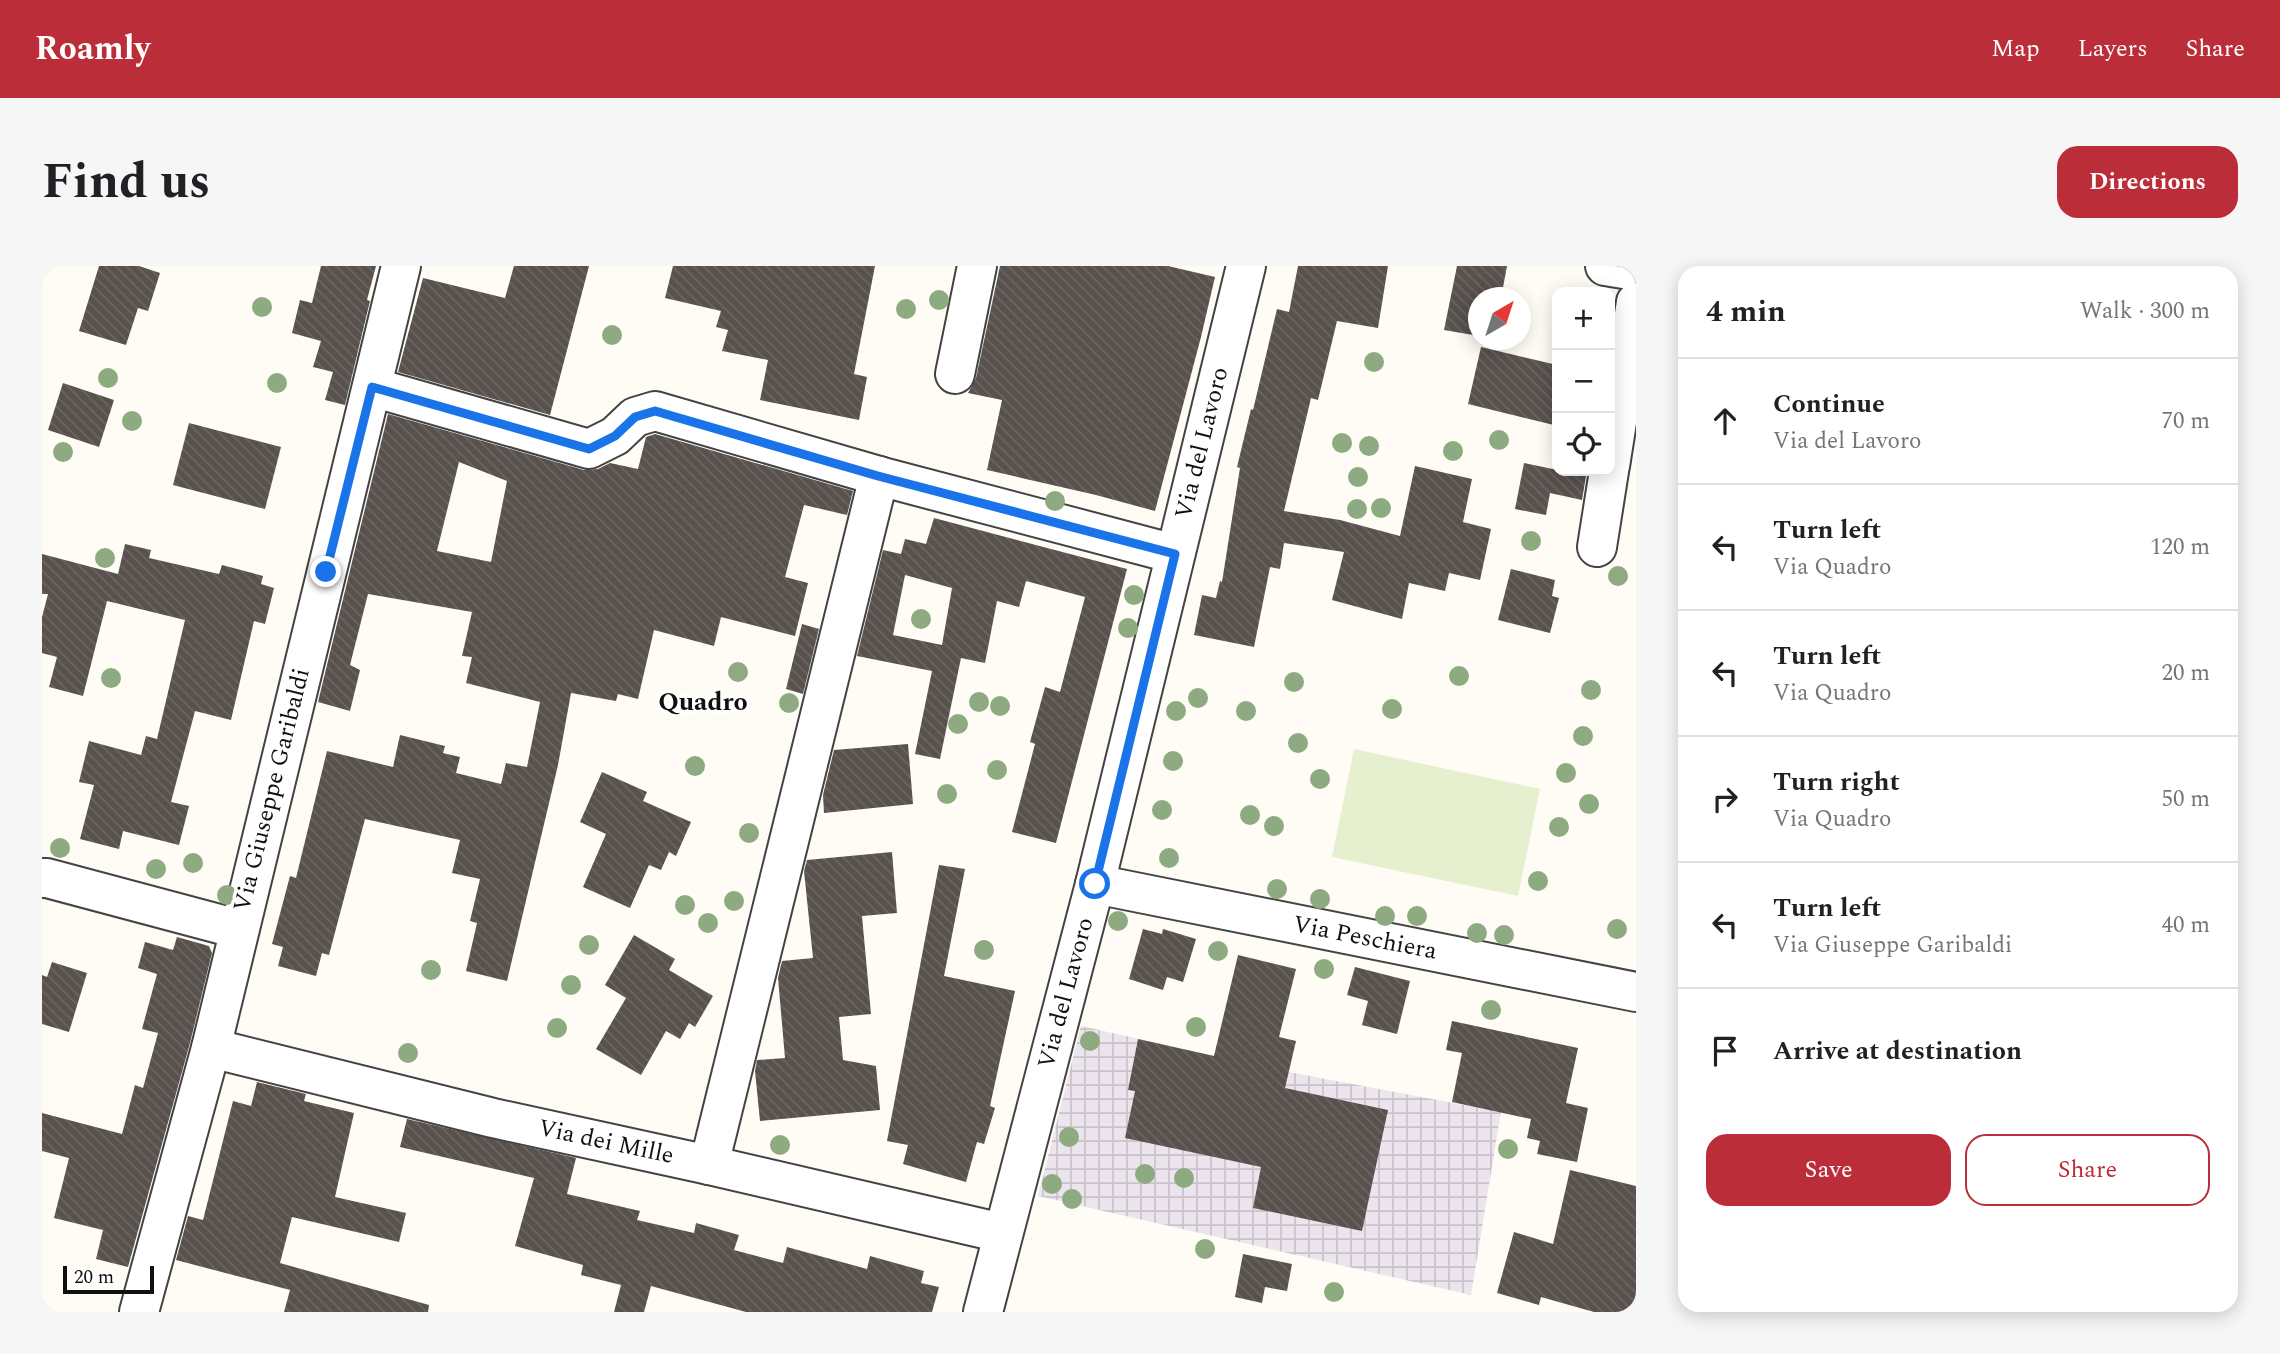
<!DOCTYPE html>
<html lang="en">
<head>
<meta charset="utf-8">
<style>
  body { margin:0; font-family:Spectral,serif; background:#f6f6f6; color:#202124 }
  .controls { position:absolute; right:21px; top:21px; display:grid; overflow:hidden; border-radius:14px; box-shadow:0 4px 18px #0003 }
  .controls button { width:63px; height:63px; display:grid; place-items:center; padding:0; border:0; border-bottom:2px solid #e0e0e0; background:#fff; color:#202124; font:35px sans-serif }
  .compass { position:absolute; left:1426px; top:21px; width:63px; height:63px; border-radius:50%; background:#fff; box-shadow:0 4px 18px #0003; rotate:39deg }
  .scale { position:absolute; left:21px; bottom:18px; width:91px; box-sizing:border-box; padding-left:7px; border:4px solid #101010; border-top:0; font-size:19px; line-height:24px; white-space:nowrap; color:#101010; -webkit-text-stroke:5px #fff; paint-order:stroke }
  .stop { position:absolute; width:21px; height:21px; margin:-16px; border:5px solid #1a73e8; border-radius:50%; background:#fff }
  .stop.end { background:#1a73e8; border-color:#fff; box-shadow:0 2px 7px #0008 }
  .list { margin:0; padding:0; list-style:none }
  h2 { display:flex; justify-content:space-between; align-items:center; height:91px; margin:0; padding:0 28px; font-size:30px }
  h2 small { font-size:23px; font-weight:400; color:#757577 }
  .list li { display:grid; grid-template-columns:46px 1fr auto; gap:21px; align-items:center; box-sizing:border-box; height:126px; padding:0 28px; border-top:2px solid #e0e0e0 }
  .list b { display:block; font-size:26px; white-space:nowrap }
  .list p { margin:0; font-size:23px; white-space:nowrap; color:#757577 }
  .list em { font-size:23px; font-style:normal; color:#757577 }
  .actions { display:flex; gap:14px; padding:21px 28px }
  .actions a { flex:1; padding:16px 0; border:2px solid #bb2d39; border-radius:21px; text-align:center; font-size:24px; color:#bb2d39 }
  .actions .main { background:#bb2d39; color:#fff }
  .icon { flex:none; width:38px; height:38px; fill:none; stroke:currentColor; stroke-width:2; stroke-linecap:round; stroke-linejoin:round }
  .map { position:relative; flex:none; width:1594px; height:1046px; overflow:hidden; border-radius:21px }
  header { display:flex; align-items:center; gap:42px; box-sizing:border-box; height:98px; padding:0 35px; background:#bb2d39; color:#fff }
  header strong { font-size:33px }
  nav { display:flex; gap:38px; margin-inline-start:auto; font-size:24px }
  .intro { display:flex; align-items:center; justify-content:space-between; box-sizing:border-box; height:168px; padding:0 42px }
  h1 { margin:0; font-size:49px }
  .button { padding:18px 32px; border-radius:21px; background:#bb2d39; color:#fff; font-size:24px; font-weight:700 }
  main { display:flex; gap:42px; padding:0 42px }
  aside { flex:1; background:#fff; border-radius:21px; box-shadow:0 4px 18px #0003 }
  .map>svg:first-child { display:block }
  .industrial { fill:url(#industrial-grid) }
  .pitch { fill:#e6f0cf }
  .building { fill:url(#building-back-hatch); fill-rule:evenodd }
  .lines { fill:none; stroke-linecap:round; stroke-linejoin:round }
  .minor-casing { stroke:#434343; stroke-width:42 }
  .minor { stroke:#fff; stroke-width:38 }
  .tree { fill:#8eaa80 }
  .route { stroke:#1a73e8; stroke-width:9 }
  .labels { text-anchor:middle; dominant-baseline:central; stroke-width:7; stroke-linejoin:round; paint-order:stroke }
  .street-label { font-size:24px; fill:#101010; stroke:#fff }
  .neighbourhood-label { font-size:26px; font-weight:bold; fill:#101010; stroke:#fff }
</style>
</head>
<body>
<header>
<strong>Roamly</strong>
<nav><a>Map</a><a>Layers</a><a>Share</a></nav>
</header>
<div class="intro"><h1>Find us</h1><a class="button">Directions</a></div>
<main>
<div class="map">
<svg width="1594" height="1046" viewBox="0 0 1594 1046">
  <defs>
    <pattern id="industrial-grid" width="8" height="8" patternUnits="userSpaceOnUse" patternTransform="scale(1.75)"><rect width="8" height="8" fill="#ede5ee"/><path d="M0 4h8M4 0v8" fill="none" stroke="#cac3cb"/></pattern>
    <pattern id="building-back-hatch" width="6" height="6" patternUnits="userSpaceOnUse" patternTransform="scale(1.75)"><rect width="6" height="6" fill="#58514d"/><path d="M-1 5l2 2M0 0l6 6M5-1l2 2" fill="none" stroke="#6b6562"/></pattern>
  </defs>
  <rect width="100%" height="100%" fill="#fefcf4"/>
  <!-- industrial -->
  <path class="industrial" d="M1039,760L1231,803L1459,846L1429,1029L996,930Z"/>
  <!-- pitch -->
  <path class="pitch" d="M1312,483L1498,523L1476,630L1290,591Z"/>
  <!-- building -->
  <g class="building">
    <path d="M57,0H97L118,7L106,45L96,42L84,79L37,65Z"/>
    <path d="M279,0H334L325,34L328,35L303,139L283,134L291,106L271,101L279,75L250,67L258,34L270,37Z"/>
    <path d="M472,0H547L508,149L356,106L381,12L463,32Z"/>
    <path d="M631,0H833L812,108L825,111L817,154L718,134L726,94L680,85L686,64L674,61L679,45L623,32Z"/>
    <path d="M958,0H1126L1173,11L1159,71L1113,245L1054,229L945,204L960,134L926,127L934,112Z"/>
    <path d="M1256,0H1346L1336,62L1295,55L1276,134L1269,132L1242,245L1298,254L1358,270L1373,200L1430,213L1421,256L1449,263L1438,314L1407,307L1403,325L1367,317L1360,353L1290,334L1302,286L1242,277L1238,303L1228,301L1212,381L1152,369L1160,329L1174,332L1178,315L1180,316L1198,202L1195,201L1209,143L1211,144L1235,43L1247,46Z"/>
    <path d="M1415,0H1465L1459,32H1437V70L1402,64Z"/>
    <path d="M1439,81L1515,99V144L1512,159L1426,138Z"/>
    <path d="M21,117L72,134L57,181L6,164Z"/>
    <path d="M346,148L542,204L556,203L568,197L596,203L604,171L613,168L811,225L805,249L762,239L743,311L766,317L753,370L679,351L672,380L612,364L596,433L576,428L574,435L529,427L516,499L465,715L424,705L435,657L428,655L438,613L410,607L418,574L323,553L287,689L280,687L274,710L236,700L241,681L230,678L248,610L254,612L285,485L351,501L358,469L403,480L401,487L418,491L414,507L459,518L464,497L485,501L498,436L424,417L430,391L420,390L430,346L326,328L308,399L318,404L308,445L276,436ZM417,196L465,215L449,296L395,285Z"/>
    <path d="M147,157L239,181L223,243L131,219Z"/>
    <path d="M1482,197L1544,210L1540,234L1508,227L1504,249L1473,243Z"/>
    <path d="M892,252L1085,303L1014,577L970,566L993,478L988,476L1003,421L1018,426L1043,331L984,315L977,341L955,335L943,397L919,392L898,493L873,488L890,405L815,390L841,284L859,288L863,273L884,278ZM863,309L910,322L900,379L851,369Z"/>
    <path d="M83,278L109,284L107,292L177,308L180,299L221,310L219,318L232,322L223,358L212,355L189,454L153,445L129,536L147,540L137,579L81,565L77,583L38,573L52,519L37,516L47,475L99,489L104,470L115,473L143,354L65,335L41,430L7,421L15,391L0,387V351L6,328H0V288L76,308Z"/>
    <path d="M1469,303L1513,314L1510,330L1517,332L1508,367L1456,354Z"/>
    <path d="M760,358L777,363L761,428L744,423Z"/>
    <path d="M866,478L871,538L782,547L781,529L792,484Z"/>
    <path d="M560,506L605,526L601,535L649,556L634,590L627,586L619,604L607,599L588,642L541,621L564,568L538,556Z"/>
    <path d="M850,586L855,647L820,650L829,748L797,751L801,794L834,800L838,844L718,855L713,805L715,794L743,792L736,712L740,695L771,692L762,605L765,594Z"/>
    <path d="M897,599L923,603L902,710L973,725L948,840L953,842L942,878L935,876L924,916L861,898L866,879L845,875Z"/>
    <path d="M1101,663L1120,668L1121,663L1154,673L1141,716L1125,711L1121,724L1087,713Z"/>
    <path d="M592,669L633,693L627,704L671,730L653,761L647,757L638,773L624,765L599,809L554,783L584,732L563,719Z"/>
    <path d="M135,671L167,680L170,687L148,777L86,1001L54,993L61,964L12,952L27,892L0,885V847L80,868L93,819L101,822L116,767L100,763L115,708L96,702L103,676L131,684Z"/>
    <path d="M1196,689L1254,703L1237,771L1254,775L1243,822L1346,844L1320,965L1211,942L1219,901L1083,872L1093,825L1086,824L1096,773L1172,790Z"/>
    <path d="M10,696L45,707L27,766L0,758V709L5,711Z"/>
    <path d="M1313,701L1368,715L1355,768L1320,759L1326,735L1305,729Z"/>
    <path d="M1410,755L1536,782L1524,837L1546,842L1535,896L1495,888L1498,875L1485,872L1489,853L1410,836L1420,787L1404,784Z"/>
    <path d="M215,816L264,828L262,835L312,847L293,931L364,947L357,976L250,951L238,997L387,1039L386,1046H242L248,1024L134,994L146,950L161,954L191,835L209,840Z"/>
    <path d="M365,853L534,892L525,928L598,945L595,954L652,967L654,957L697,969L692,984L741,997L745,981L825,1003L828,990L882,1005L879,1017L897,1021L890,1046H704L609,1020L602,1046H572L579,1019L539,1009L541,999L473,980L492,912L358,881Z"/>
    <path d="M1528,904L1594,920V1046H1552L1499,1031L1497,1039L1455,1027L1472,966L1511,978Z"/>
    <path d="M1201,988L1250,998L1245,1025L1223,1021L1220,1037L1193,1031Z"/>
  </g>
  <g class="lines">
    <defs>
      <g id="minor">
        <path d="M1563,0L1594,5"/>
        <path d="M913,108L935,0"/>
        <path d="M330,121L547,183L573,170L593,151L613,145L837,210L1133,288"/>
        <path d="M1568,200L1594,36"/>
        <path d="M1555,281L1567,205"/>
        <path d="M0,612H5L196,663"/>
        <path d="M1053,618L1594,726"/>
        <path d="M169,782L451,852L667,899L960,967"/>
        <path d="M667,899L837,210"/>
        <path d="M97,1046L169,782L359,0"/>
        <path d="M941,1046L1053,618L1204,0"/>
      </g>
    </defs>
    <!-- minor casing -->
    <use href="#minor" class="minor-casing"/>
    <!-- minor -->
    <use href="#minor" class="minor"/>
  </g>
  <!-- trees -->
  <g class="tree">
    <circle cx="897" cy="34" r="10"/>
    <circle cx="220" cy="41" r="10"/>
    <circle cx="864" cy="43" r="10"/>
    <circle cx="570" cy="69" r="10"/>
    <circle cx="1332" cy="96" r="10"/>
    <circle cx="66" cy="112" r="10"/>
    <circle cx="235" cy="117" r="10"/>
    <circle cx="90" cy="155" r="10"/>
    <circle cx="1457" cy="174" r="10"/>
    <circle cx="1300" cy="177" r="10"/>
    <circle cx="1327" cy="180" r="10"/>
    <circle cx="1411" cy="185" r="10"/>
    <circle cx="21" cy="186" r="10"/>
    <circle cx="1316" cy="211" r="10"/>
    <circle cx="1013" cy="235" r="10"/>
    <circle cx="1339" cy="242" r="10"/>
    <circle cx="1315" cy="243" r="10"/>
    <circle cx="1489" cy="275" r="10"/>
    <circle cx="63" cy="292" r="10"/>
    <circle cx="1576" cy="310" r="10"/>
    <circle cx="1092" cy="329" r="10"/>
    <circle cx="879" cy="353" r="10"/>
    <circle cx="1086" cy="362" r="10"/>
    <circle cx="696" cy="406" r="10"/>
    <circle cx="1417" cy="410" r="10"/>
    <circle cx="69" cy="412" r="10"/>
    <circle cx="1252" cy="416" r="10"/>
    <circle cx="1549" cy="424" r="10"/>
    <circle cx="1156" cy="432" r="10"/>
    <circle cx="937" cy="436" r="10"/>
    <circle cx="747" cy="437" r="10"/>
    <circle cx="958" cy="440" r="10"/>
    <circle cx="1350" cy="443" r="10"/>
    <circle cx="1134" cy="445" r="10"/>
    <circle cx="1204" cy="445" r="10"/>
    <circle cx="916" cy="458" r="10"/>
    <circle cx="1541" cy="470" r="10"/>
    <circle cx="1256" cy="477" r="10"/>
    <circle cx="1131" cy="495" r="10"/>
    <circle cx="653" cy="500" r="10"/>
    <circle cx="955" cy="504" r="10"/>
    <circle cx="1524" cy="507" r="10"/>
    <circle cx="1278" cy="513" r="10"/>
    <circle cx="905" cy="528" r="10"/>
    <circle cx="1547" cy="538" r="10"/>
    <circle cx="1120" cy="544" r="10"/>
    <circle cx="1208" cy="549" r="10"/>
    <circle cx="1232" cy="560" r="10"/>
    <circle cx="1517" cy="561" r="10"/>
    <circle cx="707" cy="567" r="10"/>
    <circle cx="18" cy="582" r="10"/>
    <circle cx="1127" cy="592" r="10"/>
    <circle cx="151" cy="597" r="10"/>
    <circle cx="114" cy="603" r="10"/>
    <circle cx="1496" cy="615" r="10"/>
    <circle cx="1235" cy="623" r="10"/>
    <circle cx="185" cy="629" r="10"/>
    <circle cx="1278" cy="633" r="10"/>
    <circle cx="692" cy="635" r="10"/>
    <circle cx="643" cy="639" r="10"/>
    <circle cx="1343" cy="650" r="10"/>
    <circle cx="1375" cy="650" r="10"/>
    <circle cx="1076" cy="655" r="10"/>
    <circle cx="666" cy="657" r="10"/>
    <circle cx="1575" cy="663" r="10"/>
    <circle cx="1435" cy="667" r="10"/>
    <circle cx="1462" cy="669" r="10"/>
    <circle cx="547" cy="679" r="10"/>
    <circle cx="942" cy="684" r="10"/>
    <circle cx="1176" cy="685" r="10"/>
    <circle cx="1282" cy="703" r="10"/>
    <circle cx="389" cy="704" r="10"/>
    <circle cx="529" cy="719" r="10"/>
    <circle cx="1449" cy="744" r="10"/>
    <circle cx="1154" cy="761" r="10"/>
    <circle cx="515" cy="762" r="10"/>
    <circle cx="1048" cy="775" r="10"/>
    <circle cx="366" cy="787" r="10"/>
    <circle cx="1027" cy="871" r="10"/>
    <circle cx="738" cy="879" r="10"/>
    <circle cx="1466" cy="883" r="10"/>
    <circle cx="1103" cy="908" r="10"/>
    <circle cx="1142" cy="912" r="10"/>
    <circle cx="1010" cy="918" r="10"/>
    <circle cx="1030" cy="933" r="10"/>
    <circle cx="1163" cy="983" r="10"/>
    <circle cx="1292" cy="1026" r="10"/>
  </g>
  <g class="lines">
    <!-- route -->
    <path class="route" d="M284,306L330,121L547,183L573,170L593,151L613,145L836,210L1133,288L1053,618"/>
  </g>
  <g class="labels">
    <!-- street labels -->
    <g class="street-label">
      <text transform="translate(1160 177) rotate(-76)">Via del Lavoro</text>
      <text transform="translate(230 524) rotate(-76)">Via Giuseppe Garibaldi</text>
      <text transform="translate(1323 672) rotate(11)">Via Peschiera</text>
      <text transform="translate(1024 727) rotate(-75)">Via del Lavoro</text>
      <text transform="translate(564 876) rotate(12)">Via dei Mille</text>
    </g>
    <!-- neighbourhood labels -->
    <g class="neighbourhood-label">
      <text x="661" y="436">Quadro</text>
    </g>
  </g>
</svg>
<div class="controls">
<button>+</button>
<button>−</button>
<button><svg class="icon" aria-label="locate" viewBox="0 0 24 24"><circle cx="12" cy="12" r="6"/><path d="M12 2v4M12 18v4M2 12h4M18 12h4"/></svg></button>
</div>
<svg class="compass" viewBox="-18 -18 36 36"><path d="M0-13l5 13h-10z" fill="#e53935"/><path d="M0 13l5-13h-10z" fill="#757577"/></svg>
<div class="scale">20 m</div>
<div class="stop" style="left:1053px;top:618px"></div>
<div class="stop end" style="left:284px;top:306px"></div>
</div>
<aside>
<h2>4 min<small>Walk · 300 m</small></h2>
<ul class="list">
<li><svg class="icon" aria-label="ahead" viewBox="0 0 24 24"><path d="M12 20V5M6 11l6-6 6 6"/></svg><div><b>Continue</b><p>Via del Lavoro</p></div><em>70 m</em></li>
<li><svg class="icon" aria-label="left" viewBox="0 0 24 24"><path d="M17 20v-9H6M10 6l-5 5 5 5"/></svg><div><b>Turn left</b><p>Via Quadro</p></div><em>120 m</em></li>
<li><svg class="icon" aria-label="left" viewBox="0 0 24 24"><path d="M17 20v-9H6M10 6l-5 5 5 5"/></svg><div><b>Turn left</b><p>Via Quadro</p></div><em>20 m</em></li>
<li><svg class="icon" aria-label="right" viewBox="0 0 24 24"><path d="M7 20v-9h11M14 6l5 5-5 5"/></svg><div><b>Turn right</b><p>Via Quadro</p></div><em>50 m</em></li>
<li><svg class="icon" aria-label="left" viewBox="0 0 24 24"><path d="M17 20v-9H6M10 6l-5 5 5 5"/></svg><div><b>Turn left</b><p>Via Giuseppe Garibaldi</p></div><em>40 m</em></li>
<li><svg class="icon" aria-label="arrive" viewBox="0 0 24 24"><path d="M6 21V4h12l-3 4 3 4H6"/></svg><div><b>Arrive at destination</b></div></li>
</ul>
<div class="actions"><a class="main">Save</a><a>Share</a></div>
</aside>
</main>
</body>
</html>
